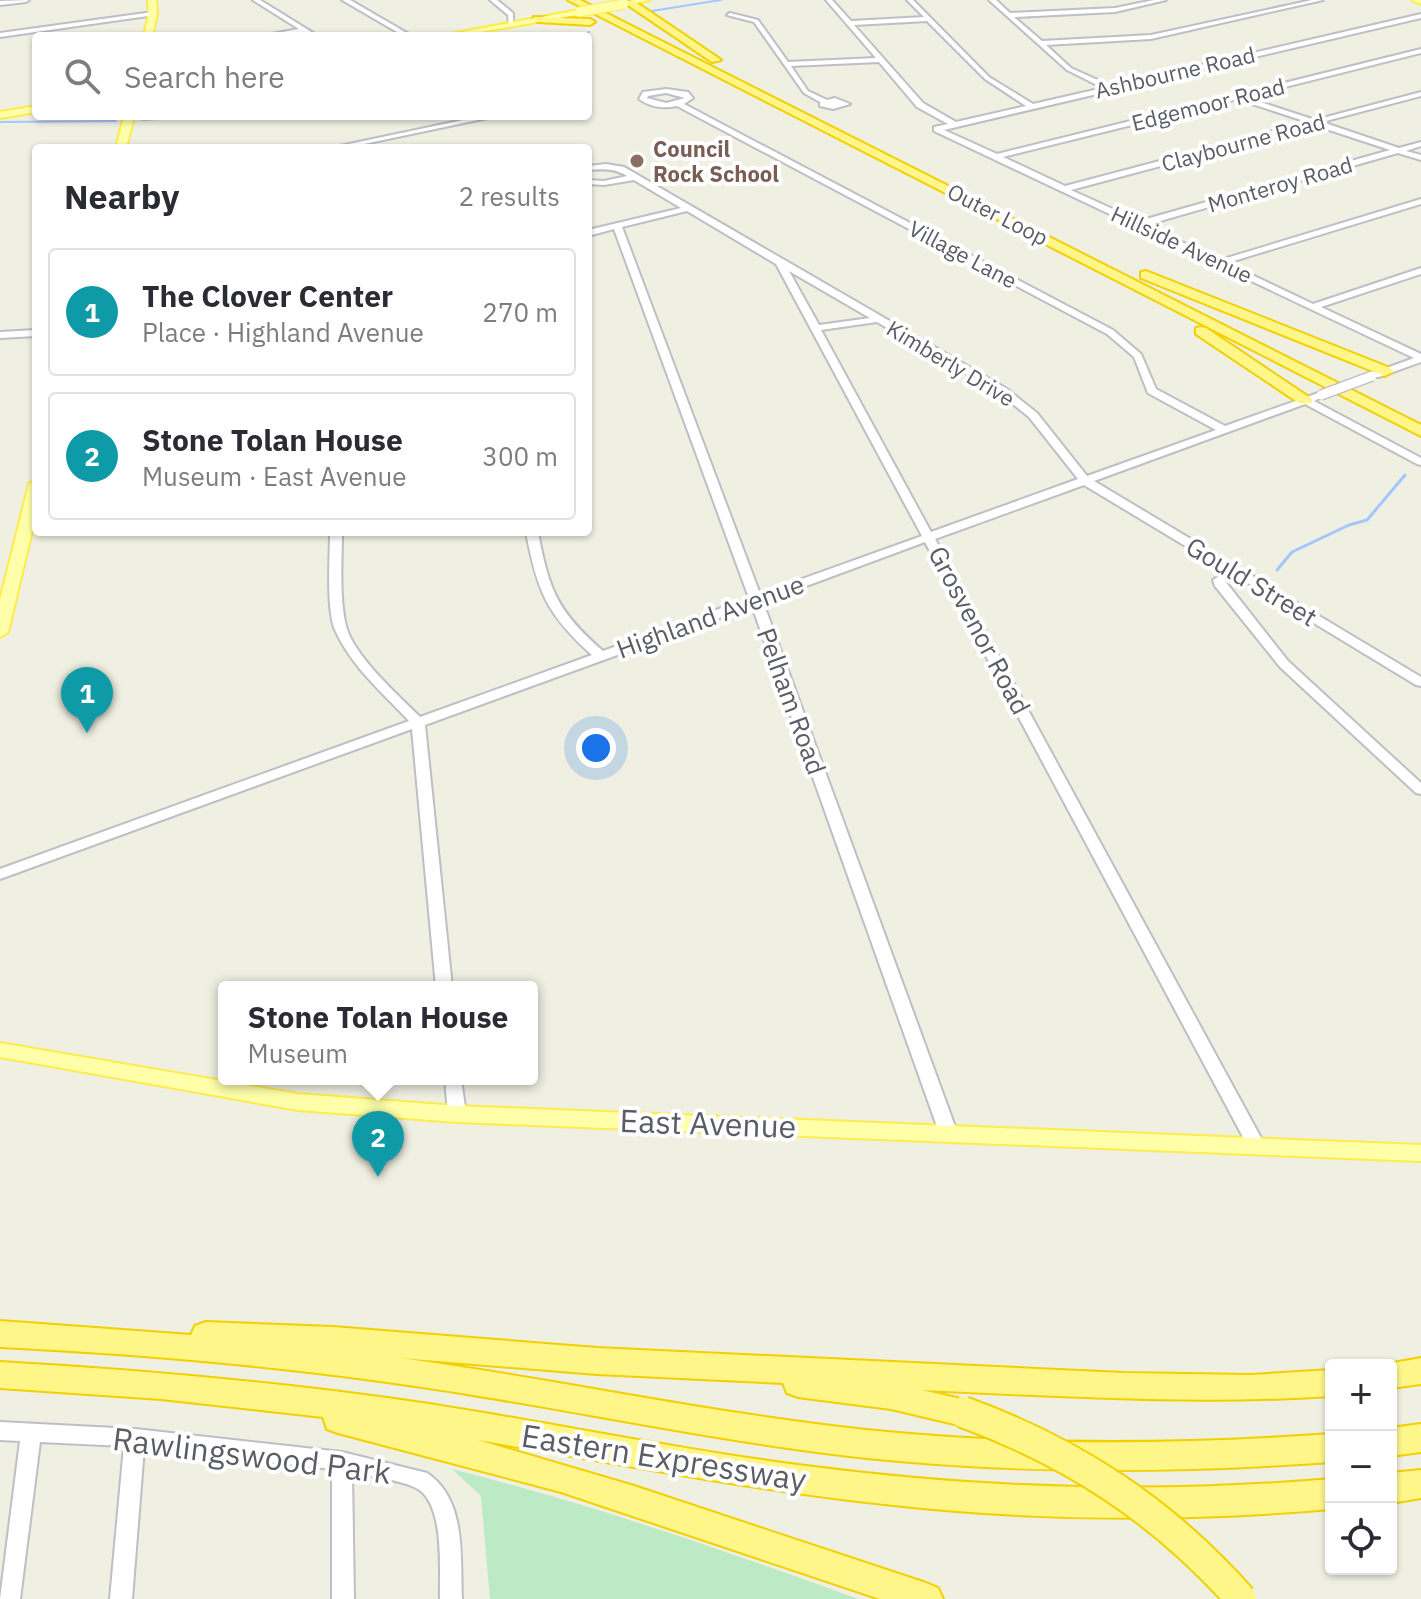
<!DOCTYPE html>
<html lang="en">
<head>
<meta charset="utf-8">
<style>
  body { margin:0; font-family:"IBM Plex Sans",sans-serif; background:#f7f7f7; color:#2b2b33 }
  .controls { position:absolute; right:24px; bottom:24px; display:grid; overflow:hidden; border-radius:8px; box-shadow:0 2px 6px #0004 }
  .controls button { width:72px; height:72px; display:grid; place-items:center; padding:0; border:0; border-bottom:2px solid #e1e1e2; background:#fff; color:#2b2b33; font:40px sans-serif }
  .you { position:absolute; left:596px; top:748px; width:28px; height:28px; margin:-20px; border:6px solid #fff; border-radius:50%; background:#1a73e8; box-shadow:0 0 0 12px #1a73e833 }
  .badge { display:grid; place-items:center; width:52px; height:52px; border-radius:50%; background:#fc551c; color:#fff; font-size:26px; font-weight:700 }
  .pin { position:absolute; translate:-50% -66px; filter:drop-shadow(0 2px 4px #0008) }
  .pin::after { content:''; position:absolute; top:42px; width:28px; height:24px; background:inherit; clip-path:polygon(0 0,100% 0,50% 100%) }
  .popup { position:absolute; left:218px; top:981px; width:320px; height:104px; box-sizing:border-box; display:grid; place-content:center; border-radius:8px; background:#fff; filter:drop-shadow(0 2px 6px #0005); font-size:26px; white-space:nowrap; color:#7c7c81 }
  .popup b { font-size:30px; color:#2b2b33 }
  .popup::after { content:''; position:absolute; left:50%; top:100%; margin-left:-16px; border:16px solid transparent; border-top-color:#fff }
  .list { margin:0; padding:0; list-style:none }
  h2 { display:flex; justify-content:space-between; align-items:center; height:104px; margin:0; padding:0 32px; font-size:34px }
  h2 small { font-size:26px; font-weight:400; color:#7c7c81 }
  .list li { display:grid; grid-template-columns:52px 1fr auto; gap:24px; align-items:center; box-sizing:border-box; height:128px; margin:0 16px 16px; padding:0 16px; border:2px solid #e1e1e2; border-radius:8px }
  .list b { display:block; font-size:30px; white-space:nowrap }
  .list p { margin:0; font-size:26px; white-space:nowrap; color:#7c7c81 }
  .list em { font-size:26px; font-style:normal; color:#7c7c81 }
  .icon { flex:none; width:44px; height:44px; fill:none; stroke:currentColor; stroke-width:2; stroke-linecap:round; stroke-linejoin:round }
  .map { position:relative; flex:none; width:1421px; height:1599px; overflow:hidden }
  .search { position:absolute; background:#fff; box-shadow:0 2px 6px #0004; left:32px; top:32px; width:560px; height:88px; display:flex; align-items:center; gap:20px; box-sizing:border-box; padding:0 28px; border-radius:8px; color:#7c7c81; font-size:30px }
  .panel { position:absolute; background:#fff; box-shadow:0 2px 6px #0004; left:32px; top:144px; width:560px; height:392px; border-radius:8px }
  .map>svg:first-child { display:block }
  .green { fill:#bceac4 }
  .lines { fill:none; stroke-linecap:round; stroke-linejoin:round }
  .stream-far1 { stroke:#a3c7ff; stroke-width:2 }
  .stream { stroke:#a3c7ff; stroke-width:3 }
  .minor-casing { stroke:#bdbfc5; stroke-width:4 }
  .major-casing { stroke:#ffec4c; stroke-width:4 }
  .highway-casing { stroke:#f2d000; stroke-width:4 }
  .minor { fill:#fff; fill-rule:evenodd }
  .major { fill:#feffa8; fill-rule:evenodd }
  .highway { fill:#fff68a; fill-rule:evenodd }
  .minor-bridge-casing { stroke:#bdbfc5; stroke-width:12; stroke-linecap:butt }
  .major-bridge-casing { stroke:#ffec4c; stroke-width:11; stroke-linecap:butt }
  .highway-bridge-casing { stroke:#f2d000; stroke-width:34; stroke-linecap:butt }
  .minor-bridge { stroke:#fff; stroke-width:9 }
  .major-bridge { stroke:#feffa8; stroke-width:9 }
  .highway-bridge { stroke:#fff68a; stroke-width:30 }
  .education-dot { fill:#8d6e63; stroke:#fff; stroke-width:3 }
  .labels { text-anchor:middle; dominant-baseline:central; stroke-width:8; stroke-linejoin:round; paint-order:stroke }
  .far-street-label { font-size:22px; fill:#5b5d65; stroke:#fff }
  .far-education-label { font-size:22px; font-weight:bold; fill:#785e54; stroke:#fff; text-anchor:start }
  .street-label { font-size:26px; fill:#5b5d65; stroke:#fff }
  .near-street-label { font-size:32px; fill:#5b5d65; stroke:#fff }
</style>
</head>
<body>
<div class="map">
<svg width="1421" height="1599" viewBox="0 0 1421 1599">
  <rect width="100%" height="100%" fill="#efefe2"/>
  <!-- green -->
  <path class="green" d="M452,1469C590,1504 724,1550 858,1599H490L481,1496Z"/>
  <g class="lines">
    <!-- stream-far1 -->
    <g class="stream-far1">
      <path d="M652,11L721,0"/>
      <path d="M580,36L589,32"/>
      <path d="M142,120L200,116"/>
      <path d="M0,122L116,121"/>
    </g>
    <!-- stream -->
    <path class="stream" d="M1277,570L1292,552L1349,525L1367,520L1405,475"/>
    <defs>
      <g id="minor">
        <path d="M29,0L26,2L0,5V1Z"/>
        <path d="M253,0H260L318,36H310L304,32L260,36L299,29Z"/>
        <path d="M342,0H350L412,36H404Z"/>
        <path d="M490,0H497L513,13V25H509L508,15Z"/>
        <path d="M826,0H832L851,21L924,17L907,0H913L989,77L1033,104L1103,88L1067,70L989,0H996L1010,13L1115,8L1154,0H1166L1115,12L1014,17L1042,41L1151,35L1312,0H1323L1151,39L1046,45L1071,68L1111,86L1421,14V18L944,130L997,154L1421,49V53L1245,97L1315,120L1421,92V96L1322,122L1399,148L1421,142V146L1406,151L1421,155V160L1398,153L1146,225L1220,260L1421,199V204L1227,263L1313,304L1421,268V274L1321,307L1421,354V362L1379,377H1373V373L1414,358L934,131V127L948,124L917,107L879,62L791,66L808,91L827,100L835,98L850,104L833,109L820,106V102L804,93L754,22L727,15L730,13L758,20L788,62L876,58ZM927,21L985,79L1026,106L956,122L923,103L854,25ZM1237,99L1307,122L1065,186L1003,157ZM1314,125L1390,150L1139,221L1071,190Z"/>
        <path d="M153,12L155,15L0,37V33Z"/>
        <path d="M666,89L688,92L693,98L684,104L1113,330L1141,354L1156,389L1225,426L1321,392L1326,395L1314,401L1421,458V465L1417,464L1305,404L1094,481L1421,677V686L1416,685L1233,574L1225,581L1288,661L1421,783V794L1416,793L1280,667L1215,586L1213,580L1227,571L1084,485L935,539L1266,1147L1263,1152L1257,1154L1251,1152L925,542L763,602L957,1132L954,1137L948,1138L942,1137L939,1132L752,606L425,725L452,987H436L412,729L0,879V869L409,721C383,693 351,666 335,630C326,609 330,557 330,532H342C342,562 339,596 346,626C353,655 398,695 420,717L592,655C547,615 537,591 526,532H538C549,590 557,611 603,651L749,598L614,229L588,236V230L681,208L634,180L604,185L588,184V180L604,181L627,176C614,168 603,169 588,170V166L606,164L624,167L1007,389L1037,413L1087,476L1216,430L1148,393L1134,357L1107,334L677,106C663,109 650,107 639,99L643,92ZM666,93L685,98L666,103L647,98L648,96ZM687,211L776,264L922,536L760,594L622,227ZM789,271L870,318L819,325ZM877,322L999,393L1029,417L1078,479L931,532L821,330Z"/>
        <path d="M482,116H497L345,148H330Z"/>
        <path d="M36,330V336L0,338V332Z"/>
        <path d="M445,1079H461L466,1114L463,1118L457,1120L451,1118L448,1114Z"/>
        <path d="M0,1422L135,1429L342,1452L427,1473C467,1500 460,1557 462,1599H440C439,1570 446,1500 414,1487C396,1479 372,1477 352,1472L354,1599H332V1469L144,1448L132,1599H110L124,1446L40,1442L20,1599H0L20,1441L0,1440Z"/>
      </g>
      <g id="major">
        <path d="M148,0H156L157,14L152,36H144L149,14Z"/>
        <path d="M650,0L624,6L620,4L633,0Z"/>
        <path d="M1412,0H1421V4Z"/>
        <path d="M579,10L582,14L458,36H440Z"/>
        <path d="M36,106V112L0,118V112Z"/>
        <path d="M124,116H134L126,148H116Z"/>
        <path d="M36,480V514L8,632L0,637V600L29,484Z"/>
        <path d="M0,1043L298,1094L457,1106L1421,1145V1161L457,1122L298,1110L0,1057Z"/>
      </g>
      <g id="highway">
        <path d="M568,0H580L1421,425V436Z"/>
        <path d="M631,0L634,1L721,60L712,62L628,5Z"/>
        <path d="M534,17L590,19L595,22L590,25L538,22L533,19Z"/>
        <path d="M1146,271L1390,368L1393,371L1385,376L1380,374L1141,278V272Z"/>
        <path d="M1201,327L1206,328L1313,400L1311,403H1299L1196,334V328Z"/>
        <path d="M0,1321L191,1335L195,1326L206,1322L333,1327L597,1348L1123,1373L1251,1375L1331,1370V1396C1195,1405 1059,1396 922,1390L974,1402L979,1412L974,1422L963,1426L891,1409L798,1397L787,1393L783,1383L597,1374L400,1358C555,1379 709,1413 866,1430C1021,1446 1176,1445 1331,1434V1462C1176,1473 1022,1474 867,1458C718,1442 571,1409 422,1387C282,1366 141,1354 0,1347Z"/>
        <path d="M1421,1358V1384L1391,1388V1365H1382Z"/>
        <path d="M0,1362C143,1370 286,1383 429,1404C557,1424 685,1451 814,1467C986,1489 1158,1494 1331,1479V1509C1182,1522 1033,1521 884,1504C748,1489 613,1463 478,1440L634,1486L926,1583L938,1588L943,1599H880L561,1492L338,1433L327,1429L323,1417L161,1399L0,1388Z"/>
        <path d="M1421,1424V1452L1391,1456V1428Z"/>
        <path d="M1421,1470V1498L1391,1503V1473Z"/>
      </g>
    </defs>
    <!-- minor casing -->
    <use href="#minor" class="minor-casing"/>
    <!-- major casing -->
    <use href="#major" class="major-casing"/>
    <!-- highway casing -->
    <use href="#highway" class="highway-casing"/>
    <!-- minor -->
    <use href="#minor" class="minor"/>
    <!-- major -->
    <use href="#major" class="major"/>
    <!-- highway -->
    <use href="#highway" class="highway"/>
    <defs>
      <path id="minor-bridge" d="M1321,395L1372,376"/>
      <path id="major-bridge" d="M579,12L624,4"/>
      <path id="highway-bridge" d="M963,1412C1073,1452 1163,1511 1241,1599"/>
    </defs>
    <!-- minor-bridge casing -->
    <use href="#minor-bridge" class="minor-bridge-casing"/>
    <!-- major-bridge casing -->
    <use href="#major-bridge" class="major-bridge-casing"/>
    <!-- highway-bridge casing -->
    <use href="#highway-bridge" class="highway-bridge-casing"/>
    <!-- minor-bridge -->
    <use href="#minor-bridge" class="minor-bridge"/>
    <!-- major-bridge -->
    <use href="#major-bridge" class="major-bridge"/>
    <!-- highway-bridge -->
    <use href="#highway-bridge" class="highway-bridge"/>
  </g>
  <!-- markers -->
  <circle class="education-dot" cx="637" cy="161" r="8"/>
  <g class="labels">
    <!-- far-street labels -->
    <g class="far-street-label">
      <text transform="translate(1175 72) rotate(-13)">Ashbourne Road</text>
      <text transform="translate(1208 104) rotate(-14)">Edgemoor Road</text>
      <text transform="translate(1243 142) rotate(-15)">Claybourne Road</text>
      <text transform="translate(1280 184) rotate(-16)">Monteroy Road</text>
      <text transform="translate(998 214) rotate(27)">Outer Loop</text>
      <text transform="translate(1182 244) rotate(25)">Hillside Avenue</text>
      <text transform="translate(963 254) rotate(28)">Village Lane</text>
      <text transform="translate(951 363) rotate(31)">Kimberly Drive</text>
    </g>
    <!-- far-education labels -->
    <g class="far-education-label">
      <text x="653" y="148">Council<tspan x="653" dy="25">Rock School</tspan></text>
    </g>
    <!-- street labels -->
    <g class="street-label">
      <text transform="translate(1252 581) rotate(31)">Gould Street</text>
      <text transform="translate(710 616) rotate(-20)">Highland Avenue</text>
      <text transform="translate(980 630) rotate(62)">Grosvenor Road</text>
      <text transform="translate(792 701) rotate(70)">Pelham Road</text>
    </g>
    <!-- near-street labels -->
    <g class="near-street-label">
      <text transform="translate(708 1123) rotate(2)">East Avenue</text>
      <text transform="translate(252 1455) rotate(7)">Rawlingswood Park</text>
      <text transform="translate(664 1457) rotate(9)">Eastern Expressway</text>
    </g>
  </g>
</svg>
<div class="controls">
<button>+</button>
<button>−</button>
<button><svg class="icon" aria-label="locate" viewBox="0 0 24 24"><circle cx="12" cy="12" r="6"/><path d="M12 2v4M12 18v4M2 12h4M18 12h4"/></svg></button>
</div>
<div class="you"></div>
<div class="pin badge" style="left:87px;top:733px;background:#0f9aa8">1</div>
<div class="pin badge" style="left:378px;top:1177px;background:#0f9aa8">2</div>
<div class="popup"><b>Stone Tolan House</b>Museum</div>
<div class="search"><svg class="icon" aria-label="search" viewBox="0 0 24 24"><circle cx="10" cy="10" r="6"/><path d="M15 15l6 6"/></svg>Search here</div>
<section class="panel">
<h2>Nearby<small>2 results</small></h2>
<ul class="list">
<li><span class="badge" style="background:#0f9aa8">1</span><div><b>The Clover Center</b><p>Place · Highland Avenue</p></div><em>270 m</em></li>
<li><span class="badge" style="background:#0f9aa8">2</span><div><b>Stone Tolan House</b><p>Museum · East Avenue</p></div><em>300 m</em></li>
</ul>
</section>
</div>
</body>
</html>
